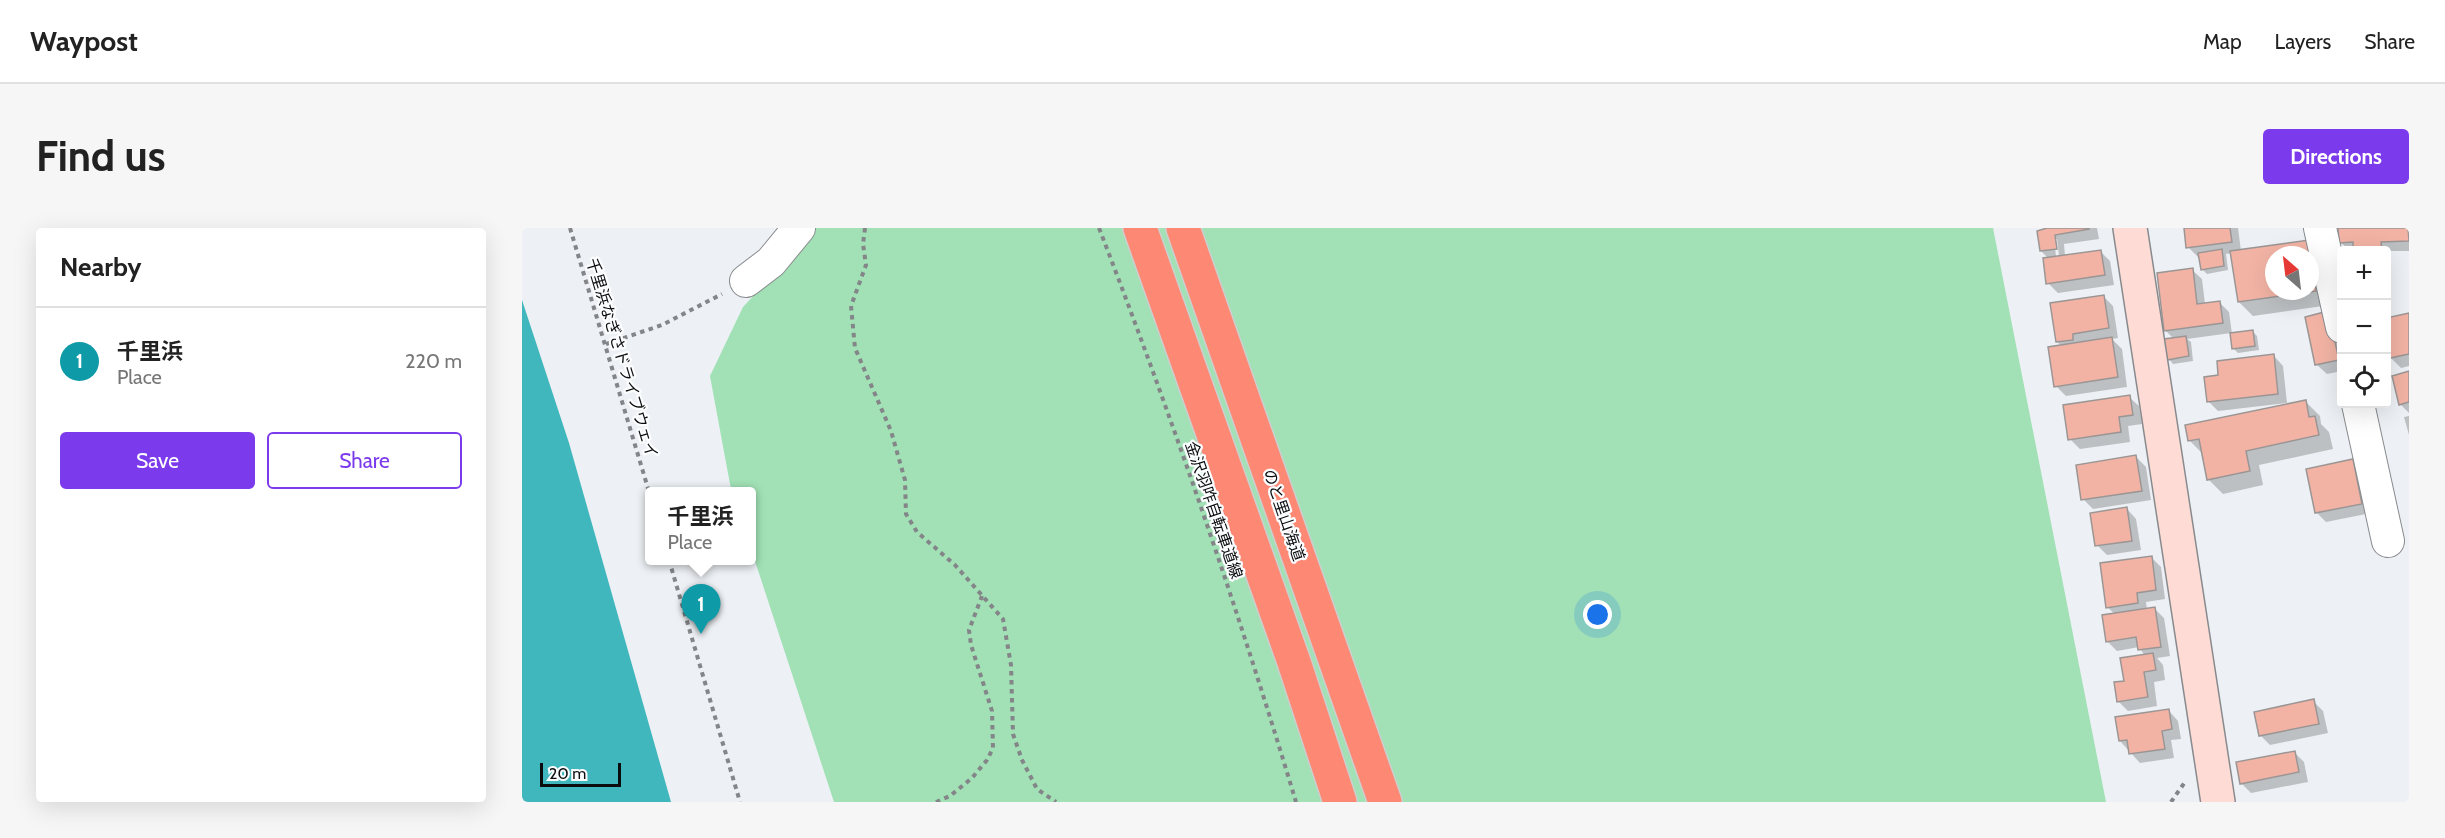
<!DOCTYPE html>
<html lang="en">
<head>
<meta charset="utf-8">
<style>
  body { margin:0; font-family:Cabin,"Noto Sans JP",sans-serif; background:#f6f6f6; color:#222 }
  .controls { position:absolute; right:18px; top:18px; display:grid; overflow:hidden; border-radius:6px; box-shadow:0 6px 24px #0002 }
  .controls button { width:54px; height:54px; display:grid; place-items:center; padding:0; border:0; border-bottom:2px solid #e0e0e0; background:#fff; color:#222; font:30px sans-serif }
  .compass { position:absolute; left:1743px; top:18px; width:54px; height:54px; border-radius:50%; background:#fff; box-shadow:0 6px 24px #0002; rotate:332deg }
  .scale { position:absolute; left:18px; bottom:15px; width:81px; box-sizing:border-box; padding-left:6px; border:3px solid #0b0c0d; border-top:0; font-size:16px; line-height:21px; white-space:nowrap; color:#0b0c0d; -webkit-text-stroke:4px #fcfdff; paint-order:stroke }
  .you { position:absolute; left:1076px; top:387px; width:21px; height:21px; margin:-15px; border:4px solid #fff; border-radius:50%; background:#1a73e8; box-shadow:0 0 0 9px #1a73e833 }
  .badge { display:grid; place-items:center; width:39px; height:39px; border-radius:50%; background:#7c3aed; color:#fff; font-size:20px; font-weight:700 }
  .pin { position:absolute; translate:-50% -50px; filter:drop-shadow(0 2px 3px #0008) }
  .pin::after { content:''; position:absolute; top:32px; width:21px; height:18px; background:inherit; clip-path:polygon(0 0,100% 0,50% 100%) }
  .popup { position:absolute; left:123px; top:259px; width:111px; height:78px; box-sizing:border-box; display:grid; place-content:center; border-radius:6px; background:#fff; filter:drop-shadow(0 2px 4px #0005); font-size:20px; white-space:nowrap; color:#767676 }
  .popup b { font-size:22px; color:#222 }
  .popup::after { content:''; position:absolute; left:50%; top:100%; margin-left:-12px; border:12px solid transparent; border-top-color:#fff }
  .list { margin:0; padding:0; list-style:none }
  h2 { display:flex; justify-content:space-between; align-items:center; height:78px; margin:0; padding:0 24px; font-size:26px }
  h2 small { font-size:20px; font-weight:400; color:#767676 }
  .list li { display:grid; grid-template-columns:39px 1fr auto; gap:18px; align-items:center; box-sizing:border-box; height:108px; padding:0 24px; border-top:2px solid #e0e0e0 }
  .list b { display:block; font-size:22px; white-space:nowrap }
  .list p { margin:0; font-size:20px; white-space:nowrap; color:#767676 }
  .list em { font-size:20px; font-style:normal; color:#767676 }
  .actions { display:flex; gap:12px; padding:18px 24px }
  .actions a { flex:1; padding:14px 0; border:2px solid #7c3aed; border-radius:6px; text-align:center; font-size:21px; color:#7c3aed }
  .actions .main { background:#7c3aed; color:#fff }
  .icon { flex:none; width:33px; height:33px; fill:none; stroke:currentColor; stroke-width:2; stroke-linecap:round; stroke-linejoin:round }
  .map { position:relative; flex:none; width:1887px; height:574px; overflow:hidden; border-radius:6px }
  header { display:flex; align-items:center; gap:36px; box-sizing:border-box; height:84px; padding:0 30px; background:#fff; border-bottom:2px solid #e0e0e0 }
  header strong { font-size:28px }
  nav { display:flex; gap:33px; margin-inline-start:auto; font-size:21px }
  .intro { display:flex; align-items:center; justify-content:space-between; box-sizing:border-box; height:144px; padding:0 36px }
  h1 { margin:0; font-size:42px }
  .button { padding:15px 27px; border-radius:6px; background:#7c3aed; color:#fff; font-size:21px; font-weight:700 }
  main { display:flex; gap:36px; padding:0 36px }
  aside { flex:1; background:#fff; border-radius:6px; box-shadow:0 6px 24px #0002 }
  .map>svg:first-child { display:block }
  .green { fill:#a1e1b5 }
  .water { fill:#40b6bd }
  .shadow { fill:#0003; fill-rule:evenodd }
  .building { fill:#f2b3a4; stroke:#9b9695; stroke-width:1.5; fill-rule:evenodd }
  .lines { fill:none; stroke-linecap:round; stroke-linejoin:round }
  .street-casing { stroke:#888b8e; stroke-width:34 }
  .secondary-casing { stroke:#888b8e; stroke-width:36 }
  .highway-casing { stroke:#cececf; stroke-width:36 }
  .path { stroke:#838588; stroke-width:4; stroke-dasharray:4.5 4.5; stroke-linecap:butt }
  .street { stroke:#fff; stroke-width:32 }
  .secondary { stroke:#fedbd5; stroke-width:33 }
  .highway { stroke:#fd8873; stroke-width:33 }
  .labels { text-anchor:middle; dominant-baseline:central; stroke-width:4.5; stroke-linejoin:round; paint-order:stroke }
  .street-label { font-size:16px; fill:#0b0c0d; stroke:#fcfdff }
</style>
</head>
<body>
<header>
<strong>Waypost</strong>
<nav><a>Map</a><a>Layers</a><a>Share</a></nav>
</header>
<div class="intro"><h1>Find us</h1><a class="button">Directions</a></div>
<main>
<aside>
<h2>Nearby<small></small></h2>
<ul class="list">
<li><span class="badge" style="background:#0f9aa8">1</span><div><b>千里浜</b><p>Place</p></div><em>220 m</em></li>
</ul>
<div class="actions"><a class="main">Save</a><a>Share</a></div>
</aside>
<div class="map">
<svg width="1887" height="574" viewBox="0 0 1887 574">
  <rect width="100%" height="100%" fill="#edf0f4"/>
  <!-- green -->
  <path class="green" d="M294,0H1471L1584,574H312L230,324V264L210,263L208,256L188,148L221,79Z"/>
  <!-- water -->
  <path class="water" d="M0,72L47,215L149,574H0Z"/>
  <!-- shadow -->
  <g class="shadow">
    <path d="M1527,0H1575L1577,11L1542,16L1543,28L1578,23L1588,33L1592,57L1536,65L1526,55L1527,31L1519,23ZM1532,11H1535L1537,28H1534Z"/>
    <path d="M1663,0H1716L1719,23L1787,13L1808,77L1731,88L1717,74L1710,25L1704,26L1706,42L1685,46L1680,41L1678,29H1676L1666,19ZM1752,27H1788V63H1752Z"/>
    <path d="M1818,0H1887V23H1869V38H1864V22H1827L1818,14Z"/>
    <path d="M1670,42L1680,51L1683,76L1697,74L1707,84L1710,106L1731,104L1735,108L1737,122L1716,125L1711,120L1709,105L1665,111L1669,114L1671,133L1651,136L1647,131L1652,111L1643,102Z"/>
    <path d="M1581,68L1591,78L1596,110L1590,111L1600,121L1605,159L1544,168L1534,158L1540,118L1535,114Z"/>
    <path d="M1887,86V138L1879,140L1869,130Z"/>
    <path d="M1785,90L1820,112V143L1805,146L1795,137Z"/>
    <path d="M1752,128L1761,138L1765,175L1696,183L1686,173L1698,148Z"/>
    <path d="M1887,145V185L1878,176Z"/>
    <path d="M1607,169L1617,178L1620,196L1606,198L1608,214L1558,221L1548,211Z"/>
    <path d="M1784,174L1798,188L1799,196L1807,204L1811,221L1737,237L1741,257L1701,266L1687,252L1681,226L1667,212Z"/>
    <path d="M1887,188V207L1882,189Z"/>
    <path d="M1614,229L1624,239L1629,272L1571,281L1561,271Z"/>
    <path d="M1831,233L1841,243L1849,285L1804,294L1794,284Z"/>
    <path d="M1605,281L1614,291L1619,322L1585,327L1575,317Z"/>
    <path d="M1629,329L1639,339L1643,371L1624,374L1625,382L1632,380L1642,390L1648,428L1635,430L1641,437L1643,452L1632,454L1635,478L1606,483L1596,473L1603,454L1623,428L1617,419L1595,423L1585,413L1593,386L1585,379Z"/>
    <path d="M1791,473L1801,483L1806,505L1748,517L1738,507Z"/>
    <path d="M1647,483L1656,493L1659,511L1649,512L1652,530L1618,535L1598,513Z"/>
    <path d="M1772,524L1782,534L1786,554L1729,565L1719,555Z"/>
  </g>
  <!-- building -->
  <g class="building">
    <path d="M1525,0H1567V1L1533,7L1535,21L1518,23L1515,3Z"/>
    <path d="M1662,0H1708L1710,14L1664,20Z"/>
    <path d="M1816,0H1886L1887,13L1859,14L1860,22H1831V14L1817,15Z"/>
    <path d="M1787,12L1794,63L1716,74L1708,23ZM1752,27H1788V63H1752Z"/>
    <path d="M1700,21L1702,38L1679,42L1676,25Z"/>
    <path d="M1579,22L1583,47L1524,56L1521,30Z"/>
    <path d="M1671,40L1675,76L1698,73L1701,95L1642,103L1635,45Z"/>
    <path d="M1582,67L1587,100L1551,106V112L1534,114L1528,75Z"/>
    <path d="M1806,83L1817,132L1793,137L1783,89Z"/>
    <path d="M1887,85V126L1868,130L1864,114V90Z"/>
    <path d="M1731,102L1733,118L1710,121L1708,105Z"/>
    <path d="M1664,108L1667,128L1645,132L1642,111Z"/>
    <path d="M1590,109L1596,149L1532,159L1526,119Z"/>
    <path d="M1752,126L1756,166L1685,174L1682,149L1696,147L1695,133Z"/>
    <path d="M1887,143V174L1877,177L1870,148Z"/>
    <path d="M1608,167L1611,187L1597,189L1599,204L1546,212L1541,177Z"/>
    <path d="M1784,172L1787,189L1793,188L1797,207L1724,223L1728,243L1685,252L1677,211L1666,213L1663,197Z"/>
    <path d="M1614,227L1620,263L1559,272L1554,237Z"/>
    <path d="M1831,231L1840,276L1793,285L1784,241Z"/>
    <path d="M1605,279L1610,313L1573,318L1568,285Z"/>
    <path d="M1630,328L1634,362L1615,365L1616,375L1584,380L1578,335Z"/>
    <path d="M1633,379L1639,419L1616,422L1614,409L1584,414L1580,387Z"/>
    <path d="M1631,425L1634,442L1622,444L1626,469L1595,474L1592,454L1602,453L1598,430Z"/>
    <path d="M1792,471L1797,496L1737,508L1732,484Z"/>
    <path d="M1647,481L1650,501L1640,503L1643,521L1607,526L1605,512L1597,513L1593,489Z"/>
    <path d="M1773,523L1777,544L1718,556L1714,534Z"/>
  </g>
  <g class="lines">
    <defs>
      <g id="street">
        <path d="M1798,0L1820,99"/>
        <path d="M224,53L249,34L277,0"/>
        <path d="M1836,176L1866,313"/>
      </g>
      <path id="secondary" d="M1608,0L1696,574"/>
      <g id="highway">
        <path d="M618,0L772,434L818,574"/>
        <path d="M661,0L863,574"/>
      </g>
    </defs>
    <!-- street casing -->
    <use href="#street" class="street-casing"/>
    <!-- secondary casing -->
    <use href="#secondary" class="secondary-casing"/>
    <!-- highway casing -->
    <use href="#highway" class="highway-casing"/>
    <!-- path -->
    <g class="path">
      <path d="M48,0L128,267"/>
      <path d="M343,0L341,16L344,37L329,78L333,120L369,203L383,252L384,286L395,304L433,337L481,391L489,437L491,506L500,532L515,561L534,574"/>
      <path d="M577,0C650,189 716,381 774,574"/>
      <path d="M84,116L140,97L200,66"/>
      <path d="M147,332L218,574"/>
      <path d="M414,574L428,568L450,550L465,532L471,520L470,483L449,417L447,402L460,368"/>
      <path d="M1649,574L1663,554"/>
    </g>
    <!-- street -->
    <use href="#street" class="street"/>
    <!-- secondary -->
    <use href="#secondary" class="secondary"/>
    <!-- highway -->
    <use href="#highway" class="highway"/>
  </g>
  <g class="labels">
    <!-- street labels -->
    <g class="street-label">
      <text transform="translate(100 130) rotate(73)">千里浜なぎさドライブウェイ</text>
      <text transform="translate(692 282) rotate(71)">金沢羽咋自転車道線</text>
      <text transform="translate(762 287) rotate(71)">のと里山海道</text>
    </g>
  </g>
</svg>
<div class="controls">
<button>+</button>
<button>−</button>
<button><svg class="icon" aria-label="locate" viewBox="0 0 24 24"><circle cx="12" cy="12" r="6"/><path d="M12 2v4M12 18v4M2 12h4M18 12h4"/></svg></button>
</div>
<svg class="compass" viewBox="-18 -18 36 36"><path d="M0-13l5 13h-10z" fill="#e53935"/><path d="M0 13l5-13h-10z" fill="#767676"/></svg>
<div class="scale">20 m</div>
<div class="you"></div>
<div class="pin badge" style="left:179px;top:406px;background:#0f9aa8">1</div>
<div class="popup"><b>千里浜</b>Place</div>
</div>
</main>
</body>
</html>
